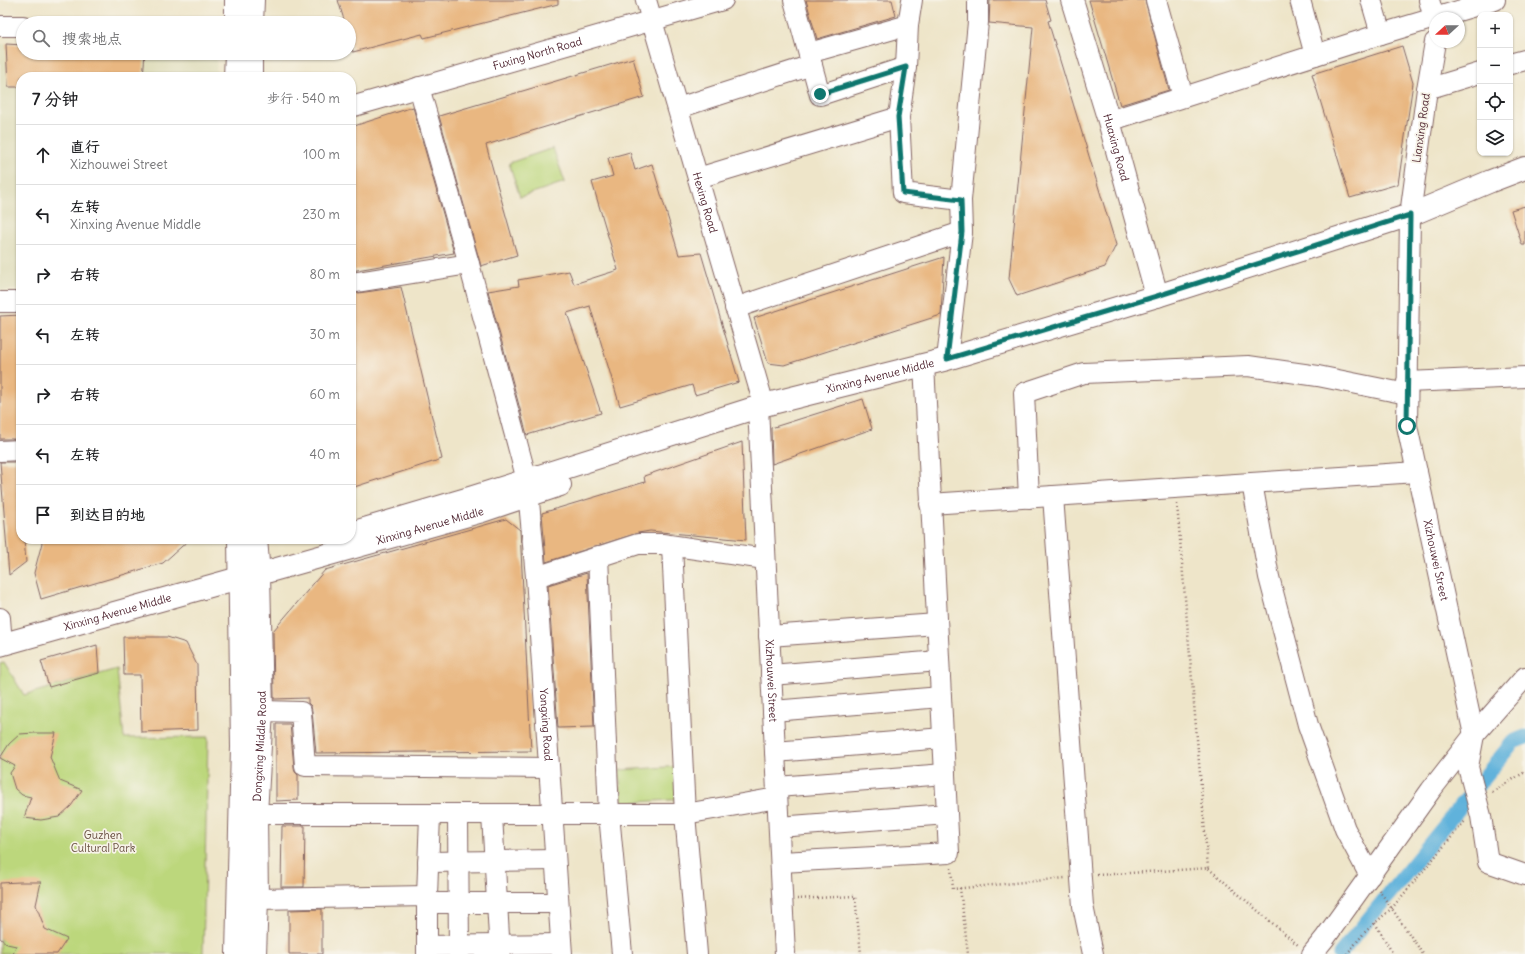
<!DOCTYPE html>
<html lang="zh">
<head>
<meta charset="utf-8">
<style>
  body { margin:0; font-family:Delius,"LXGW WenKai TC",sans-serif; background:#f6f6f6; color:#202124 }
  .controls { position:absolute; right:12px; top:12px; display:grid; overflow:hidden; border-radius:8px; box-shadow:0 1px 3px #0004 }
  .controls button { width:36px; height:36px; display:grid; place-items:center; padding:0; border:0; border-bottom:1px solid #e0e0e0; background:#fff; color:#202124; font:20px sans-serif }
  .compass { position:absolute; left:1429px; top:12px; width:36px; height:36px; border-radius:50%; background:#fff; box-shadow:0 1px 3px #0004; rotate:249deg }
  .stop { position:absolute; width:12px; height:12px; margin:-9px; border:3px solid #0f766e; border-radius:50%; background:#fff }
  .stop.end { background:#0f766e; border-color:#fff; box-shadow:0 1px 4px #0008 }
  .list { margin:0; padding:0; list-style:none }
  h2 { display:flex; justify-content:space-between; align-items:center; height:52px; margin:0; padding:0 16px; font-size:17px }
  h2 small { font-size:13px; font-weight:400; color:#757577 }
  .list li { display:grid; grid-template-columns:26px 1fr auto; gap:12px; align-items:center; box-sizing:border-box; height:60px; padding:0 16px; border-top:1px solid #e0e0e0 }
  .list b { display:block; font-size:15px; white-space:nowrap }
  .list p { margin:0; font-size:13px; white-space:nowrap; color:#757577 }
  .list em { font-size:13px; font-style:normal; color:#757577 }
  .icon { flex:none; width:22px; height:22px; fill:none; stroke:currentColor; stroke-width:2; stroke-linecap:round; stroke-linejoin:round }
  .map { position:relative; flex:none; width:1525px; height:954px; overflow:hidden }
  .search { position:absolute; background:#fff; box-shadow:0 1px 3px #0004; left:16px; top:16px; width:340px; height:44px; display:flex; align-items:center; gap:10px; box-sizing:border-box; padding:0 14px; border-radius:22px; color:#757577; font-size:15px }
  .panel { position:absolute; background:#fff; box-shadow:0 1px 3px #0004; left:16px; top:72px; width:340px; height:472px; border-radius:16px }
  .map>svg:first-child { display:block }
  .built { fill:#dfddbb }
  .green { fill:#bcd77c; stroke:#837b54 }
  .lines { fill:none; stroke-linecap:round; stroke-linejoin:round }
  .canal { stroke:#60b2db; stroke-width:15 }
  .building { fill:#e9b781 }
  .minor-casing { stroke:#836462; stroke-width:22 }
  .major-casing { stroke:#836462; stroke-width:24 }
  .path { stroke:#836462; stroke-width:2.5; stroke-dasharray:1 3; stroke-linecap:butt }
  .minor { stroke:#fff; stroke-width:20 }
  .major { stroke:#fff; stroke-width:22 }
  .route { stroke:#0f766e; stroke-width:5 }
  .labels { text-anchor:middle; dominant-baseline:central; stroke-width:3.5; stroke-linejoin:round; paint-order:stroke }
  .street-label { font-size:11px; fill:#4a1f2b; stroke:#f7f3e8 }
  .park-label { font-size:11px; fill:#664d3f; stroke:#f7f3e8 }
</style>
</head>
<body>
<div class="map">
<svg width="1525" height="954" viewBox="0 0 1525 954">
  <rect width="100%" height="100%" fill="#f7f3e8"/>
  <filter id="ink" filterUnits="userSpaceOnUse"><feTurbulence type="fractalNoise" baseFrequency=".025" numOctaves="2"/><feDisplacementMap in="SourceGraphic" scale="8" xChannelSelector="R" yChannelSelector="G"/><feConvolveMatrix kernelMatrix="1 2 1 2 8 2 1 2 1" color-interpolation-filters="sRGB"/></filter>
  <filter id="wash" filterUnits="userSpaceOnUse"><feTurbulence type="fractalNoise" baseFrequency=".012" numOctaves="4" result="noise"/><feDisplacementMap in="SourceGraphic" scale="16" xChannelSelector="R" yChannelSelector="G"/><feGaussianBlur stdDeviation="0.9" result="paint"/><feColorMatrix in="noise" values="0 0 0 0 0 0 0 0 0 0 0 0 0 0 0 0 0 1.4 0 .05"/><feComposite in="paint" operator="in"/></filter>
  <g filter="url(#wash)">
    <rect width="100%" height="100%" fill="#eee5c9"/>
    <!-- built -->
    <path class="built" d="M0,44L23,45V53H188L217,54L216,77H21V290H0Z"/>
    <!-- green -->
    <g class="green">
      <path d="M553,148L565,182L520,197L509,163Z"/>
      <path d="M4,662L24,695L117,669L124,738L208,737L203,954H0V663Z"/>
      <path d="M683,766L685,799L622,803L619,770Z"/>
    </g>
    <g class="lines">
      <!-- canal -->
      <path class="canal" d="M1340,954L1513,742L1525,737"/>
    </g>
    <g id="blocks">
      <!-- building -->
      <g class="building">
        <path d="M338,0H558V4L424,38L422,34L353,52L349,37V23H345Z"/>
        <path d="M806,0H892L896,16L817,39Z"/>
        <path d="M990,0H1045L1051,20L1048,21L1116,245L1105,267L1017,296L1009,279L1033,27L989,23Z"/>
        <path d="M1089,0H1145L1169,90L1120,105Z"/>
        <path d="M6,44L23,45V53H145L143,77H21V87H8Z"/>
        <path d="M1402,46L1413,83L1398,184L1350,198L1312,74Z"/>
        <path d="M633,58L644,97L486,145L517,255L481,266L439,116Z"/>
        <path d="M413,107L454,253L351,271V127Z"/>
        <path d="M630,152L635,170L652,164L679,255L701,253L739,382L695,395L692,385L620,406L590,306L567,313L601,413L527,435L488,291L519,286L518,280L569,271L574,284L618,270L592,182L613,176L608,158Z"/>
        <path d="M1525,206V245H1522L1511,210Z"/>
        <path d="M944,257L941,315L784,365L768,363L754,318Z"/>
        <path d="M401,287L442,459L351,488V294Z"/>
        <path d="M21,315V439H0V316Z"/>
        <path d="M863,399L872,429L772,464L771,428Z"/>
        <path d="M742,442L746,540L650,531L638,533L546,562L542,513L645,482L644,476Z"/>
        <path d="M0,462H18L21,497V539H24L26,562L9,575Z"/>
        <path d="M506,519L520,530L531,751L316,753L312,711L311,706L308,703V698L274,699L273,631L325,570Z"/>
        <path d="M43,539H190L163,563L41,599L34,573Z"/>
        <path d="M587,573L594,727L558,728L548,585Z"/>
        <path d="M123,637H167L186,643L197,665L198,730L141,732L140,675H124Z"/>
        <path d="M97,645L99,673L49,687L41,661Z"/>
        <path d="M276,724H290L294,767L295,772L298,775V800L276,801Z"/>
        <path d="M34,733H56L50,757L60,781L82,790L71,806L59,817L41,820L24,818L31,797L22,795L15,789L10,773L15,766L0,758L9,744L20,734Z"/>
        <path d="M282,826H305L304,887H281Z"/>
        <path d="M20,882H41L36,905L45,929L67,939L57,954H13L16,946L7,944L0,938V883Z"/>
        <path d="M322,909V954H289V910Z"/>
      </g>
    </g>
  </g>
  <g filter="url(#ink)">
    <use href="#blocks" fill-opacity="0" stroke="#836462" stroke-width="1"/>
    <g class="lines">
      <defs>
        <g id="minor">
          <path id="s1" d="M646,0L764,405"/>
          <path d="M794,0L820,95L906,67"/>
          <path d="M912,0L908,25L906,67L899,117L903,193L961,200"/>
          <path d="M1156,0L1183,97"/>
          <path d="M1300,0L1315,55"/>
          <path d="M1371,0L1381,34"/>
          <path d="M1429,0L1435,22"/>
          <path d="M0,26H23"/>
          <path id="s2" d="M1435,42L1427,89L1410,215L1407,426L1474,735L1468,767L1481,816L1488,862L1525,875"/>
          <path d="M809,53L908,25"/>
          <path d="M1510,64L1525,60"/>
          <path id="s3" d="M419,87L469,264L527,480L536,577L562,954"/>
          <path d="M1427,89L1480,73"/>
          <path id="s4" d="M351,107L723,0"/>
          <path d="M678,108L812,65"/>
          <path d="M1109,121L1381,34L1495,0"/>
          <path d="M698,178L899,117"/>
          <path d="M351,283L469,264"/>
          <path d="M0,302H21"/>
          <path d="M735,308L962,232"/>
          <path d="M947,359L962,232L961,200L978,22V0"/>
          <path d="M1407,382L1525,377"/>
          <path id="s5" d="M758,407L785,954"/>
          <path d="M0,451L21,450"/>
          <path d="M1252,483L1269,577L1308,725L1345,829L1370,876"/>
          <path d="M1053,496L1083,906L1093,954"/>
          <path d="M1029,498L1024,393L1084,373L1248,366L1318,376L1407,394"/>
          <path d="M930,504L1417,472"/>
          <path d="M672,546L685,814L697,954"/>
          <path d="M598,556L609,814L622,954"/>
          <path d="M536,577L638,544H662L765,559"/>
          <path d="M0,618L2,645"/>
          <path d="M769,636L937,624"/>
          <path d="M771,675L939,661"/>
          <path d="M262,711L301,712L305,766L549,768"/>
          <path d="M773,711L941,697"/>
          <path d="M775,752L943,738"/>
          <path d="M777,787L945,774"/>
          <path d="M256,814H685L777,798"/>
          <path d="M458,815L459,954"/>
          <path d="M492,815L500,954"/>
          <path d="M779,827L947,814"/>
          <path d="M428,862L555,860"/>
          <path d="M781,862L949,853L924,364"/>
          <path d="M427,896L430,815"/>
          <path d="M257,899L427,896V903H558"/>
          <path d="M427,903V954"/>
          <path d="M427,946L561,944"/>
          <path d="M1312,954L1325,938L1431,790L1474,735L1525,677"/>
        </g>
        <g id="major">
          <path d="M236,0V23"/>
          <path id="s6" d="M1072,0L1109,121L1157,296"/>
          <path d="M252,23L253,0"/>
          <path d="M235,77L236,53"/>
          <path d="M251,77V53"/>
          <path id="s7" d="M351,533L473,497L764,405L947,359L1157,296L1410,215L1491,181L1525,168"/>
          <path id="s8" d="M0,645L239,578L259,574L479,512L560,485"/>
          <path d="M237,954L242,747L239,539"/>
          <path id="s9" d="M255,954L257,899L256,814L262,711L259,574L256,539"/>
        </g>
      </defs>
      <!-- minor casing -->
      <use href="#minor" class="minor-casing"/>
      <!-- major casing -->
      <use href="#major" class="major-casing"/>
      <!-- path -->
      <g class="path">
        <path d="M1177,504L1208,868"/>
        <path d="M1492,792L1525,772"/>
        <path d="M951,868L953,889L1065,878"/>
        <path d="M1097,875L1208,868L1299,946"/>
        <path d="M960,888L968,954"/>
        <path d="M1379,890L1423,954"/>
        <path d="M797,899L855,896L861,954"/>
        <path d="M1375,923L1393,954"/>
        <path d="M1347,954L1364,933L1392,908L1465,821"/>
      </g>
      <!-- minor -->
      <use href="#minor" class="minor"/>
      <!-- major -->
      <use href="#major" class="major"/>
    </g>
  </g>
  <g class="lines" filter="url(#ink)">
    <!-- route -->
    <path class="route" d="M820,94L906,67L898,117L903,193L961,200L962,232L947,359L1157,296L1410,215L1407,426"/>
  </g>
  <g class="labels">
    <!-- street labels -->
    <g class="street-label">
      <text stroke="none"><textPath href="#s4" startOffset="194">Fuxing North Road</textPath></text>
      <text transform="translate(1421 128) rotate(-82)">Lianxing Road</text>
      <text stroke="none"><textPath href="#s6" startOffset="154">Huaxing Road</textPath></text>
      <text stroke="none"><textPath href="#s1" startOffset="211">Hexing Road</textPath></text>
      <text stroke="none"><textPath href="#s7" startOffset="552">Xinxing Avenue Middle</textPath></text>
      <text stroke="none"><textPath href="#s8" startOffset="446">Xinxing Avenue Middle</textPath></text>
      <text stroke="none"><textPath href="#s2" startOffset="523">Xizhouwei Street</textPath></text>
      <text stroke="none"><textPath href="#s8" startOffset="122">Xinxing Avenue Middle</textPath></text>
      <text stroke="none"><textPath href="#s5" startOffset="274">Xizhouwei Street</textPath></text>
      <text stroke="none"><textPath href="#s3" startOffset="653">Yongxing Road</textPath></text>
      <text stroke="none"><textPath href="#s9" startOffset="208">Dongxing Middle Road</textPath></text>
    </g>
    <!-- park labels -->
    <g class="park-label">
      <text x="103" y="835">Guzhen<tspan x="103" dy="13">Cultural Park</tspan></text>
    </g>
  </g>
</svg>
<div class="controls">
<button>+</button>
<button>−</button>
<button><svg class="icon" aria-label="locate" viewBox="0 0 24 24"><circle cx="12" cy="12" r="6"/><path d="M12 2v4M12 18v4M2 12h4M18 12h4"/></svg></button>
<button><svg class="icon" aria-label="layers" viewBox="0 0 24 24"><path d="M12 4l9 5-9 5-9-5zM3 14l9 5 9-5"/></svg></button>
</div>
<svg class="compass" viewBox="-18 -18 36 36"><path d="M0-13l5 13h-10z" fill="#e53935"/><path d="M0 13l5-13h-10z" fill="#757577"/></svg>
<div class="stop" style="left:1407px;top:426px"></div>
<div class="stop end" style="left:820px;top:94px"></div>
<div class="search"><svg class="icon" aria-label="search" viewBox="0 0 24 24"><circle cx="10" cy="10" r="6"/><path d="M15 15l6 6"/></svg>搜索地点</div>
<section class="panel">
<h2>7 分钟<small>步行 · 540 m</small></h2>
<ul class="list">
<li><svg class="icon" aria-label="ahead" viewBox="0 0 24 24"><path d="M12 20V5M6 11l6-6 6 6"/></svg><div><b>直行</b><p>Xizhouwei Street</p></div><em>100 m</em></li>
<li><svg class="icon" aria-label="left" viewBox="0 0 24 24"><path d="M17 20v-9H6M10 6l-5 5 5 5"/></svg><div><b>左转</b><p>Xinxing Avenue Middle</p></div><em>230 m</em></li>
<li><svg class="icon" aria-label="right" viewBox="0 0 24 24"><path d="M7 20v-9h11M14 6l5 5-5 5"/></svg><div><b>右转</b></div><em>80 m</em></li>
<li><svg class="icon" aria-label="left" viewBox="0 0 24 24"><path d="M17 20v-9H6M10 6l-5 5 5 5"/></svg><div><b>左转</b></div><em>30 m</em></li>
<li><svg class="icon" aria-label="right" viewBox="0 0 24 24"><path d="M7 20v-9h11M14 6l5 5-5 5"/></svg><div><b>右转</b></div><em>60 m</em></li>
<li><svg class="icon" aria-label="left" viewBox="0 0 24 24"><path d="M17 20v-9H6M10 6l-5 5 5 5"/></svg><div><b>左转</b></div><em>40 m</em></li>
<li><svg class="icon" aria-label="arrive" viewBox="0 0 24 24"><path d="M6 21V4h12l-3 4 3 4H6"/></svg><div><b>到达目的地</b></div></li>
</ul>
</section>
</div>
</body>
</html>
